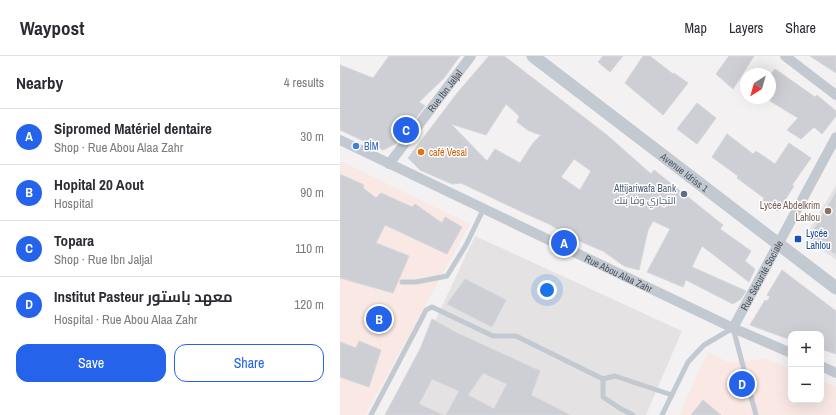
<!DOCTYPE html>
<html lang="en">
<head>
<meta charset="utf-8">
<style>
  body { margin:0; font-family:"Archivo Narrow",Cairo,sans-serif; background:#f2f2f3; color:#2b2b33 }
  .controls { position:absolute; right:12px; bottom:12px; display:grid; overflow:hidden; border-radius:8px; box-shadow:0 4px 16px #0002 }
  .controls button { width:36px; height:36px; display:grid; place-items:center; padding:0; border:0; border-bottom:1px solid #e1e1e2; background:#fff; color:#2b2b33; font:20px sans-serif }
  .compass { position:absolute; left:400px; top:12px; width:36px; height:36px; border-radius:50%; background:#fff; box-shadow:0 4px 16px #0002; rotate:217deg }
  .you { position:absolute; left:207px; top:234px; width:14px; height:14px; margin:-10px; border:3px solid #fff; border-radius:50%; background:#1a73e8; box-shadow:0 0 0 6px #1a73e833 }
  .badge { display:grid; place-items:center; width:26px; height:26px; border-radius:50%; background:#2563eb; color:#fff; font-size:13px; font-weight:700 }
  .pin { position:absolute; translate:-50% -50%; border:2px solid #fff; box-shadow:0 1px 4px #0006 }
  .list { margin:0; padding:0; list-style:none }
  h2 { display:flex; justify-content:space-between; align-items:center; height:52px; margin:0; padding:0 16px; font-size:17px }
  h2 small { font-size:13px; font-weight:400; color:#7c7c81 }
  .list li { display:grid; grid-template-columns:26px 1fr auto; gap:12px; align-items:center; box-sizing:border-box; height:56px; padding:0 16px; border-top:1px solid #e1e1e2 }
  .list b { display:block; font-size:15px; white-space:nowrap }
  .list p { margin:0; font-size:13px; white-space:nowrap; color:#7c7c81 }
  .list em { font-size:13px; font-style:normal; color:#7c7c81 }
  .actions { display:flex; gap:8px; padding:12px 16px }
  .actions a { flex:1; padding:9px 0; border:1px solid #2563eb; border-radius:12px; text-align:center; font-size:14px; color:#2563eb }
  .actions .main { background:#2563eb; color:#fff }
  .map { position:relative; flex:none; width:496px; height:359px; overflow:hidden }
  header { display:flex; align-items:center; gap:24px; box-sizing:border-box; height:56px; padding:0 20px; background:#fff; border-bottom:1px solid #e1e1e2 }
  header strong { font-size:19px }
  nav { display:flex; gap:22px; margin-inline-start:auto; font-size:14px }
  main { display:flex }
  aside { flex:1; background:#fff }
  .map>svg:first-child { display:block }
  .education { fill:#e4e2e2 }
  .medical { fill:#f9e8e4 }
  .building { fill:#cecfd4; stroke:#d5d6db; fill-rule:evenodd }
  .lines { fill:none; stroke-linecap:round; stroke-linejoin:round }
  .service { stroke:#c3c9d1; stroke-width:5 }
  .minor { stroke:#c3c9d1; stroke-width:10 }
  .tertiary { stroke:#c3c9d1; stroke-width:13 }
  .shop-dot { fill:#3f7fe0; stroke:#fff; stroke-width:1.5 }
  .food-dot { fill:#e8710a; stroke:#fff; stroke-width:1.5 }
  .service-dot { fill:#5c6f8a; stroke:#fff; stroke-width:1.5 }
  .education-dot { fill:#8d6e63; stroke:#fff; stroke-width:1.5 }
  .transit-dot { fill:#1a4fb4; stroke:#fff; stroke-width:1.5 }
  .labels { text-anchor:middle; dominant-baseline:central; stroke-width:3; stroke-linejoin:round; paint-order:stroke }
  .street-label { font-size:10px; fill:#4a525c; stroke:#fff }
  .shop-label { font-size:10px; fill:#366cbe; stroke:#fff; text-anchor:start }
  .food-label { font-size:10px; fill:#c56008; stroke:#fff; text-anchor:start }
  .service-label { font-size:10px; fill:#4e5e75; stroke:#fff; text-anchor:end }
  .education-label { font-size:10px; fill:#785e54; stroke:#fff; text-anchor:end }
  .transit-label { font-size:10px; fill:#164399; stroke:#fff; text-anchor:start }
</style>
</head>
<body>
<header>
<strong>Waypost</strong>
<nav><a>Map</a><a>Layers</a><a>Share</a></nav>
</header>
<main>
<aside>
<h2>Nearby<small>4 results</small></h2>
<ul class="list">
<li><span class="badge">A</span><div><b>Sipromed Matériel dentaire</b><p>Shop · Rue Abou Alaa Zahr</p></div><em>30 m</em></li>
<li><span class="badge">B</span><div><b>Hopital 20 Aout</b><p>Hospital</p></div><em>90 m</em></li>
<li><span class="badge">C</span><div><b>Topara</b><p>Shop · Rue Ibn Jaljal</p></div><em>110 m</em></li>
<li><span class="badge">D</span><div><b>Institut Pasteur معهد باستور</b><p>Hospital · Rue Abou Alaa Zahr</p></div><em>120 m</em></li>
</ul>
<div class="actions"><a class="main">Save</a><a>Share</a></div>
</aside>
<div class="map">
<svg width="496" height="359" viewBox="0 0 496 359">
  <rect width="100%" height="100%" fill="#f3f1f1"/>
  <!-- education -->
  <g class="education">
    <path d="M496,129V204L465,181Z"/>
    <path d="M135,180L342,275L306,359H51Z"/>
  </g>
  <!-- medical -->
  <g class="medical">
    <path d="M0,105L130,168L25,359H0Z"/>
    <path d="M368,296L389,307L425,303L451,313V344H481V325L496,331V359H339Z"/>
  </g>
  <!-- building -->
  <g class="building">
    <path d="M49,0H120L104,22L79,46L85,50L57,87L43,94L0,74V9L33,22Z"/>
    <path d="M149,0H164L267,79L311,118L314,114L383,169L380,173L411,195L405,205L415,213L409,226L362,190L352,211L406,235L401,243L393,248L346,224L343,231L307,216L330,173L313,165L308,174L299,214L284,210L263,195L232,182L209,168L182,156L121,127L112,128L80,114L68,102L118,36ZM166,48L179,60L177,66L189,75L201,79L193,87L180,107L155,93L147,105L111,68L146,79ZM234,103L251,115L240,134L221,121Z"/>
    <path d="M263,0H283L270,16L258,6Z"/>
    <path d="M303,0H310L333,18L334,17L348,27L323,59L285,27Z"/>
    <path d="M389,0H414L393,33L376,18Z"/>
    <path d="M470,0H496V17Z"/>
    <path d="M435,13L475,41L477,39L496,55V60L482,78L474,71L461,83L447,74L458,62L430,45V19Z"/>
    <path d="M357,47L376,62L357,88L337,73Z"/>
    <path d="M387,78L413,98L416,95L435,108L449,87L471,102L452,129L454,130L438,155L422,145L424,142L397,122L398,120L372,101Z"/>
    <path d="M0,118L24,129L23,132L36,142L41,137L72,151L75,148L102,167L105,161L122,171L107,198L45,169L36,187L69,200L53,237L0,222Z"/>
    <path d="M496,136V199L470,180Z"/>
    <path d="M442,214L496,255V298L481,293V278H451V284L410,269L425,244L427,245L430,241L427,239Z"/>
    <path d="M125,223L166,244L152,271L107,248Z"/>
    <path d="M92,263L115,276L200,315L191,339L230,359H106L119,335L92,323L79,348L103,359H45L81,291ZM143,317L167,328L154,353L128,339Z"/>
    <path d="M19,285L41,294L29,331L0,321V286L16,292Z"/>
    <path d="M363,344L381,359H351Z"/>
  </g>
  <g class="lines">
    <!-- service -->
    <g class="service">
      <path d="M62,226H76L107,220L126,189L144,152"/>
      <path d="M263,323V341L281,353L293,359"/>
      <path d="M31,359L83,260L86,254L92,251L153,280H176L263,323L275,320L332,339"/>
      <path d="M322,359L348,306L364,289L393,272L416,359"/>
    </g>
    <!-- minor -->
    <g class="minor">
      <path d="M445,0L496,39"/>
      <path id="s1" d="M0,84L393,272L451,297"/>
      <path id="s2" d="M49,108L131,0"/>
      <path id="s3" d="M393,272L496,81"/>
      <path d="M481,310L496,317"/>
    </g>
    <!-- tertiary -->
    <path class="tertiary" id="s4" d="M193,0L496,232"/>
  </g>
  <!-- markers -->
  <circle class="shop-dot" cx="16" cy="90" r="4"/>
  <circle class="food-dot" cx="81" cy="96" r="4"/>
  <circle class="service-dot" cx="344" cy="138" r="4"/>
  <circle class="education-dot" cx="488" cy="155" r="4"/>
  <rect class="transit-dot" x="454" y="179" width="8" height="8" rx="2"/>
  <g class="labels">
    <!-- street labels -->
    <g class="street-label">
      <text stroke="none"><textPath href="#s2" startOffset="92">Rue Ibn Jaljal</textPath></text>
      <text stroke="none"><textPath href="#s4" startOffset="191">Avenue Idriss 1</textPath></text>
      <text stroke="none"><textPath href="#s1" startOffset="309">Rue Abou Alaa Zahr</textPath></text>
      <text stroke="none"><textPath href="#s3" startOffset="60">Rue Sécurité Sociale</textPath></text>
    </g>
    <!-- shop labels -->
    <g class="shop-label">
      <text x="24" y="90">BİM</text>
    </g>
    <!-- food labels -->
    <g class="food-label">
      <text x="89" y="96">café Vesal</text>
    </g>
    <!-- service labels -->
    <g class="service-label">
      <text x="336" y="132">Attijariwafa Bank<tspan x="336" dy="12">التجاري وفا بنك</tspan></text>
    </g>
    <!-- education labels -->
    <g class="education-label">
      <text x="480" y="149">Lycée Abdelkrim<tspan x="480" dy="12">Lahlou</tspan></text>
    </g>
    <!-- transit labels -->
    <g class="transit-label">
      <text x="466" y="177">Lycée<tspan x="466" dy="12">Lahlou</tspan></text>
    </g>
  </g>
</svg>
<div class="controls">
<button>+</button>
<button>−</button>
</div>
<svg class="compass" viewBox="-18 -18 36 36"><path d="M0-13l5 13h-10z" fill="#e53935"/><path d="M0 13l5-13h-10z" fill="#7c7c81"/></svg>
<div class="you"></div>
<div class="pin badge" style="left:224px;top:187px">A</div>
<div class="pin badge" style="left:39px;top:263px">B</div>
<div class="pin badge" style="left:66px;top:74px">C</div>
<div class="pin badge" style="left:402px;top:328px">D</div>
</div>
</main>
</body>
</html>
